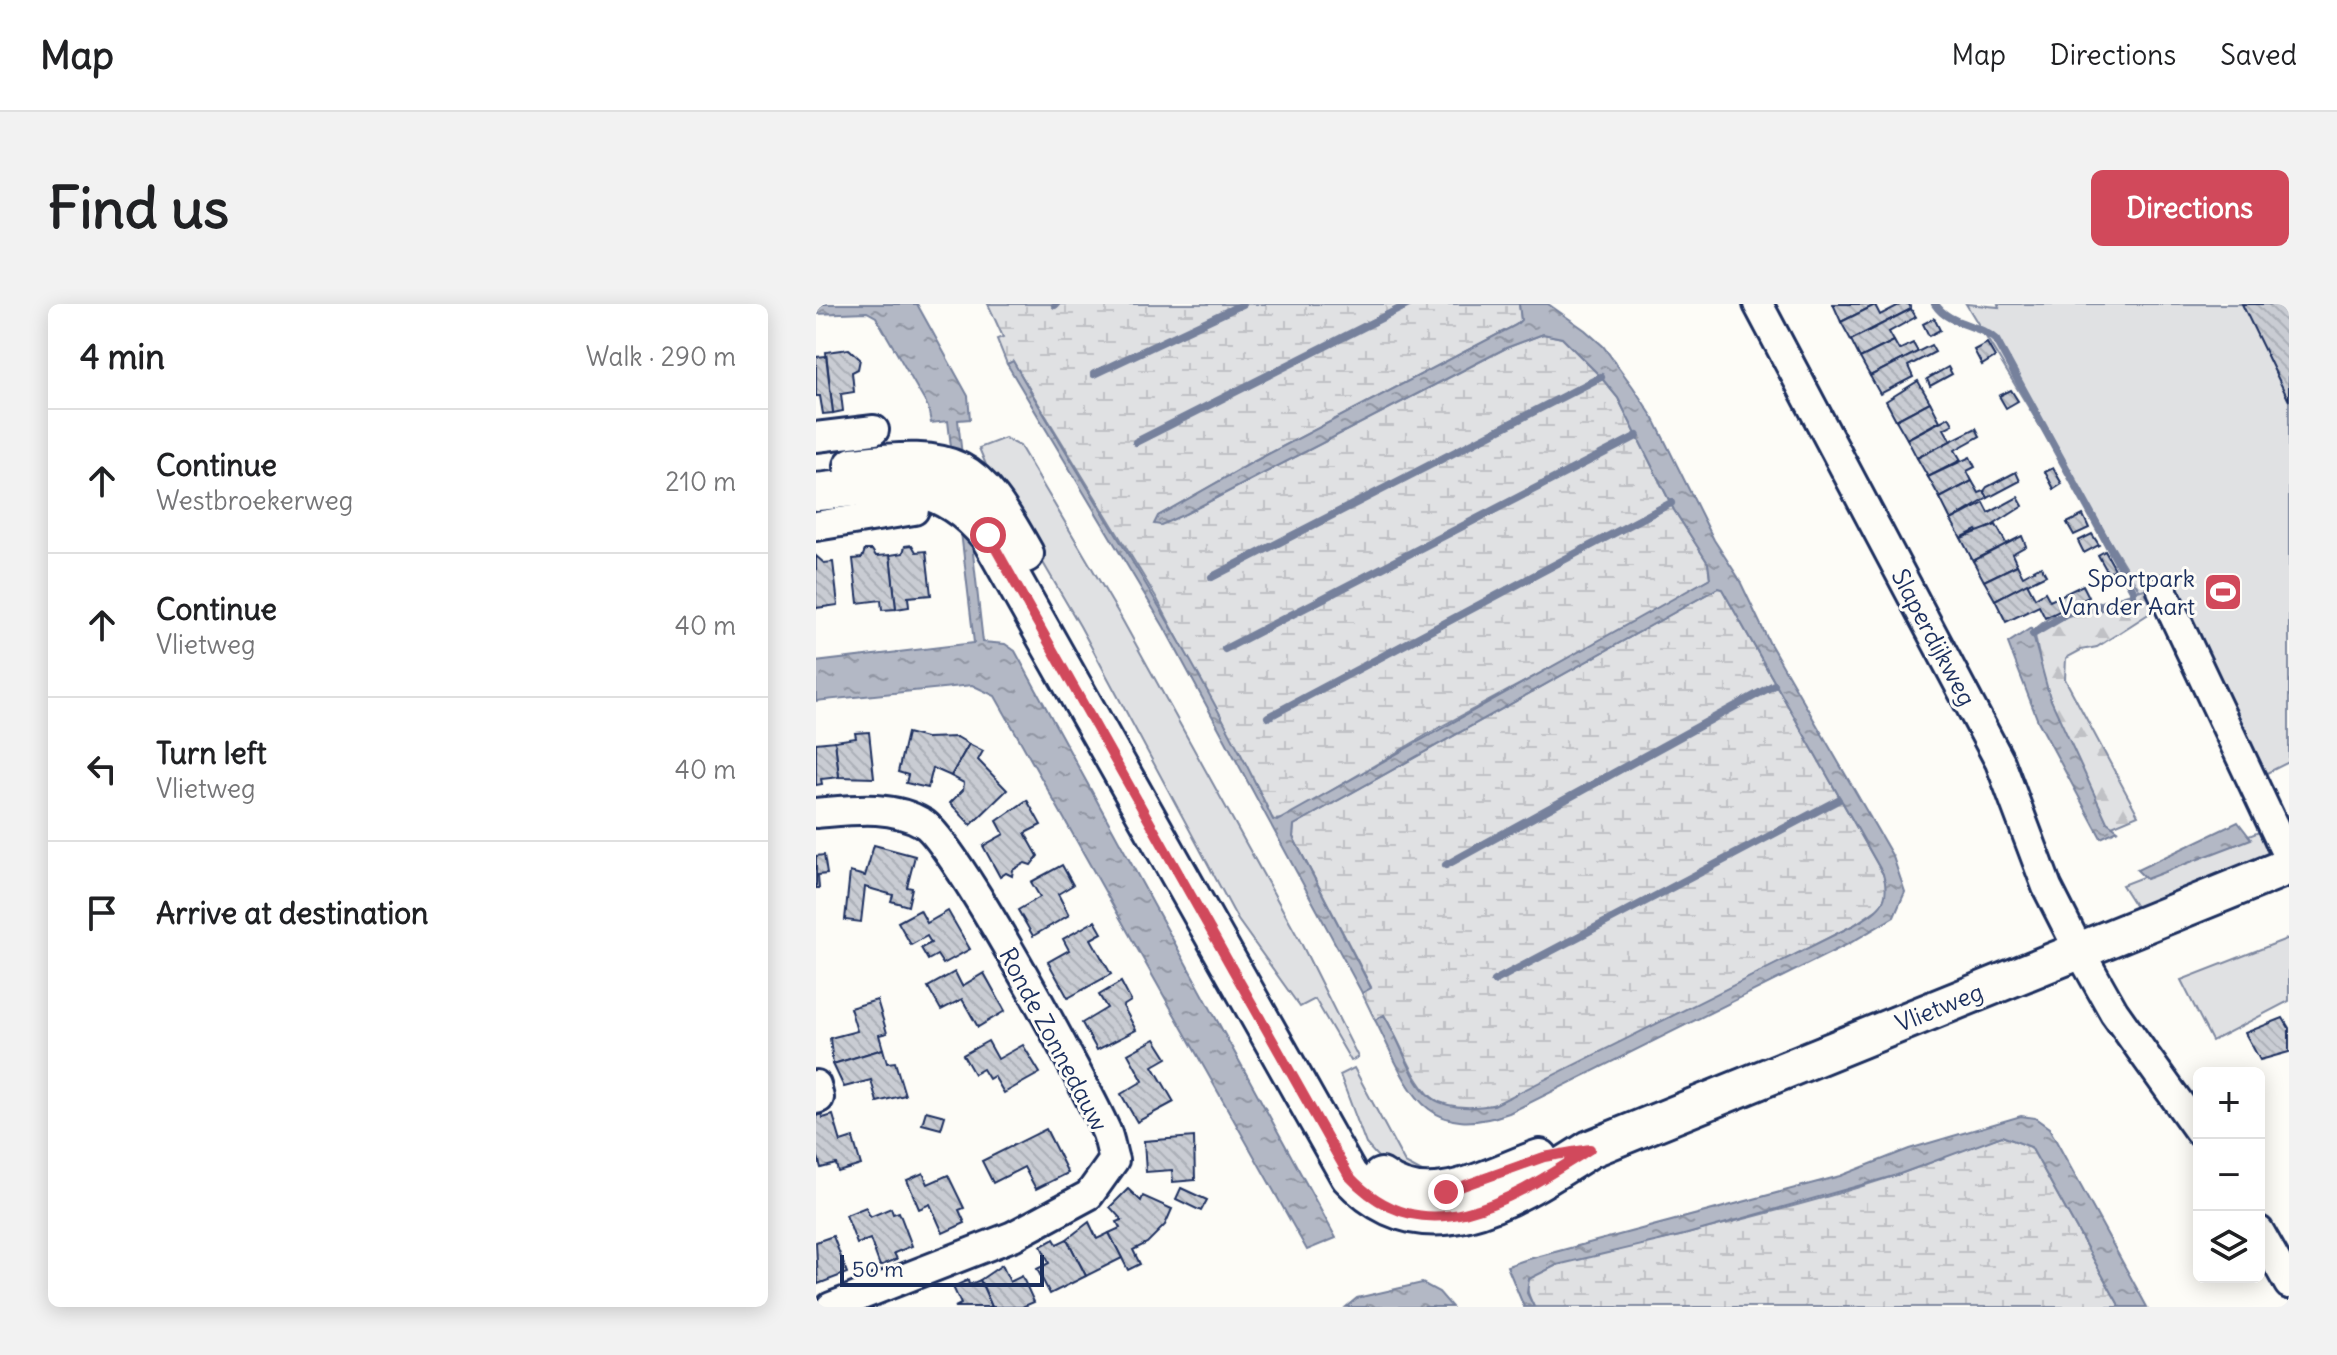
<!DOCTYPE html>
<html lang="en">
<head>
<meta charset="utf-8">
<style>
  body { margin:0; font-family:Delius,sans-serif; background:#f2f2f2; color:#202124 }
  .controls { position:absolute; right:24px; bottom:24px; display:grid; overflow:hidden; border-radius:12px; box-shadow:0 4px 20px #0003 }
  .controls button { width:72px; height:72px; display:grid; place-items:center; padding:0; border:0; border-bottom:2px solid #e0e0e0; background:#fff; color:#202124; font:40px sans-serif }
  .scale { position:absolute; left:24px; bottom:20px; width:204px; box-sizing:border-box; padding-left:8px; border:4px solid #1b2f5e; border-top:0; font-size:22px; line-height:28px; white-space:nowrap; color:#1b2f5e; -webkit-text-stroke:6px #fdfcf7; paint-order:stroke }
  .stop { position:absolute; width:24px; height:24px; margin:-18px; border:6px solid #d1495b; border-radius:50%; background:#fff }
  .stop.end { background:#d1495b; border-color:#fff; box-shadow:0 2px 8px #0008 }
  .list { margin:0; padding:0; list-style:none }
  h2 { display:flex; justify-content:space-between; align-items:center; height:104px; margin:0; padding:0 32px; font-size:34px }
  h2 small { font-size:26px; font-weight:400; color:#757577 }
  .list li { display:grid; grid-template-columns:52px 1fr auto; gap:24px; align-items:center; box-sizing:border-box; height:144px; padding:0 32px; border-top:2px solid #e0e0e0 }
  .list b { display:block; font-size:30px; white-space:nowrap }
  .list p { margin:0; font-size:26px; white-space:nowrap; color:#757577 }
  .list em { font-size:26px; font-style:normal; color:#757577 }
  .icon { flex:none; width:44px; height:44px; fill:none; stroke:currentColor; stroke-width:2; stroke-linecap:round; stroke-linejoin:round }
  .map { position:relative; flex:none; width:1473px; height:1003px; overflow:hidden; border-radius:12px }
  header { display:flex; align-items:center; gap:48px; box-sizing:border-box; height:112px; padding:0 40px; background:#fff; border-bottom:2px solid #e0e0e0 }
  header strong { font-size:38px }
  nav { display:flex; gap:44px; margin-inline-start:auto; font-size:28px }
  .intro { display:flex; align-items:center; justify-content:space-between; box-sizing:border-box; height:192px; padding:0 48px }
  h1 { margin:0; font-size:56px }
  .button { padding:20px 36px; border-radius:12px; background:#d1495b; color:#fff; font-size:28px; font-weight:700 }
  main { display:flex; gap:48px; padding:0 48px }
  aside { flex:1; background:#fff; border-radius:12px; box-shadow:0 4px 20px #0003 }
  .map>svg:first-child { display:block }
  .grass { fill:#e0e1e3; stroke:#7e88a0; stroke-width:2 }
  .forest { fill:url(#forest-firs); stroke:#7e88a0; stroke-width:2 }
  .wetland { fill:url(#wetland-marsh); stroke:#7e88a0; stroke-width:2 }
  .water { fill:url(#water-ripples); stroke:#76819c; stroke-width:2 }
  .lines { fill:none; stroke-linecap:round; stroke-linejoin:round }
  .stream { stroke:#76819c; stroke-width:8 }
  .building { fill:url(#building-back-hatch); stroke:#1b2f5e; stroke-width:2 }
  .minor-casing { stroke:#1b2f5e; stroke-width:34 }
  .major-casing { stroke:#1b2f5e; stroke-width:42 }
  .minor { stroke:#fdfcf7; stroke-width:28 }
  .major { stroke:#fdfcf7; stroke-width:36 }
  .route { stroke:#d1495b; stroke-width:10 }
  .labels { text-anchor:middle; dominant-baseline:central; stroke-width:6; stroke-linejoin:round; paint-order:stroke }
  .poi-label { font-size:24px; fill:#1b2f5e; stroke:#fdfcf7; text-anchor:end }
  .street-label { font-size:24px; fill:#1b2f5e; stroke:#fdfcf7 }
</style>
</head>
<body>
<header>
<strong>Map</strong>
<nav><a>Map</a><a>Directions</a><a>Saved</a></nav>
</header>
<div class="intro"><h1>Find us</h1><a class="button">Directions</a></div>
<main>
<aside>
<h2>4 min<small>Walk · 290 m</small></h2>
<ul class="list">
<li><svg class="icon" aria-label="ahead" viewBox="0 0 24 24"><path d="M12 20V5M6 11l6-6 6 6"/></svg><div><b>Continue</b><p>Westbroekerweg</p></div><em>210 m</em></li>
<li><svg class="icon" aria-label="ahead" viewBox="0 0 24 24"><path d="M12 20V5M6 11l6-6 6 6"/></svg><div><b>Continue</b><p>Vlietweg</p></div><em>40 m</em></li>
<li><svg class="icon" aria-label="left" viewBox="0 0 24 24"><path d="M17 20v-9H6M10 6l-5 5 5 5"/></svg><div><b>Turn left</b><p>Vlietweg</p></div><em>40 m</em></li>
<li><svg class="icon" aria-label="arrive" viewBox="0 0 24 24"><path d="M6 21V4h12l-3 4 3 4H6"/></svg><div><b>Arrive at destination</b></div></li>
</ul>
</aside>
<div class="map">
<svg width="1473" height="1003" viewBox="0 0 1473 1003">
  <defs>
    <pattern id="forest-firs" width="22" height="20" patternUnits="userSpaceOnUse" patternTransform="scale(2)"><rect width="22" height="20" fill="#e0e1e3"/><path d="M5 1l3.5 6h-7zM16 11l3.5 6h-7z" fill="#c0c1c5"/></pattern>
    <pattern id="wetland-marsh" width="20" height="14" patternUnits="userSpaceOnUse" patternTransform="scale(2)"><rect width="20" height="14" fill="#e0e1e3"/><path d="M1 5h8M5 5V1M11 12h8M15 12V8" fill="none" stroke="#c0c1c5"/></pattern>
    <pattern id="water-ripples" width="26" height="14" patternUnits="userSpaceOnUse" patternTransform="scale(2)"><rect width="26" height="14" fill="#b3b8c5"/><path d="M2 4q2-2 4 0t4 0M15 11q2-2 4 0t4 0" fill="none" stroke="#9196a3"/></pattern>
    <pattern id="building-back-hatch" width="6" height="6" patternUnits="userSpaceOnUse" patternTransform="scale(2)"><rect width="6" height="6" fill="#c9ccd3"/><path d="M-1 5l2 2M0 0l6 6M5-1l2 2" fill="none" stroke="#acb0b8"/></pattern>
  </defs>
  <rect width="100%" height="100%" fill="#fdfcf7"/>
  <filter id="ink" filterUnits="userSpaceOnUse"><feTurbulence type="fractalNoise" baseFrequency=".0125" numOctaves="2"/><feDisplacementMap in="SourceGraphic" scale="16" xChannelSelector="R" yChannelSelector="G"/><feConvolveMatrix kernelMatrix="1 2 1 2 8 2 1 2 1" color-interpolation-filters="sRGB"/></filter>
  <g filter="url(#ink)">
    <!-- grass -->
    <g class="grass">
      <path d="M1150,0L1183,3L1182,0H1473V458L1447,471L1329,267L1335,283L1324,287Z"/>
      <path d="M189,134L204,142L303,310L484,637L542,753L535,757L499,695L484,703L422,616L264,322L170,161L163,144Z"/>
      <path d="M1443,528L1453,552L1320,603L1306,581Z"/>
      <path d="M1473,634V697L1396,737L1365,676Z"/>
      <path d="M538,764L589,859L612,871L619,879L569,861L550,840L524,771Z"/>
    </g>
    <!-- forest -->
    <path class="forest" d="M1335,283L1345,302L1281,343L1265,346L1250,354L1249,375L1322,511L1289,525L1228,380L1218,326L1233,314Z"/>
    <!-- wetland -->
    <g class="wetland">
      <path d="M172,0H703L705,16L700,21L439,157L342,212L369,210L690,44L727,30L746,34L784,72L802,94L858,206L892,259L894,274L818,319L624,423L467,515L457,516L340,293L197,58L191,60L181,35L187,33Z"/>
      <path d="M902,284L906,285L1067,570L1072,585L1066,602L1038,621L694,795C605,830 604,771 568,711L559,716L546,689L555,683L477,533L478,521Z"/>
      <path d="M1186,832L1215,843L1304,1003H718C713,993 706,979 718,970C744,952 836,940 871,930C942,911 1014,894 1083,870C1118,858 1151,843 1186,832Z"/>
    </g>
    <!-- water -->
    <g class="water">
      <path d="M0,0H101L152,92L154,115L142,116L167,338L189,340L199,347L520,934L491,946L179,392L156,381L0,397V358L158,339L132,117L115,119L112,103L60,13L51,8L0,10Z"/>
      <path d="M703,0H732L769,26L787,42L817,83L838,115L898,236L922,273L953,338L1077,553L1089,588L1078,613L1034,639L693,809C605,840 592,780 559,716L568,711C603,770 595,814 678,801L1038,621C1062,607 1076,599 1067,570L906,285L902,284L478,521L477,533L555,684L546,689L348,323L191,60L197,57C284,210 383,355 457,516L461,517L894,274L892,259L858,206L802,94L784,72L746,34L727,30L690,44L369,210L345,221L338,220L342,212L439,157L700,21L705,16Z"/>
      <path d="M1215,324L1234,394L1291,518L1302,526L1285,534L1222,417L1192,339Z"/>
      <path d="M1422,518L1435,535L1330,575L1321,566Z"/>
      <path d="M1205,812L1219,814L1233,824L1331,1003H1304L1215,843L1186,832L1081,871L868,931L741,961L713,975L711,989L718,1003H708L691,962L709,956L1024,872L1093,845Z"/>
      <path d="M606,979L623,988L636,1003H530L541,994Z"/>
    </g>
    <g class="lines">
      <!-- stream -->
      <g class="stream">
        <path d="M1119,0C1133,22 1162,19 1180,36L1317,286V295L1311,298L1251,310L1217,330"/>
        <path d="M239,1L240,0"/>
        <path d="M278,70L427,0"/>
        <path d="M320,138L593,0"/>
        <path d="M396,273L785,73"/>
        <path d="M409,345L821,132"/>
        <path d="M452,413L855,199"/>
        <path d="M630,561L958,381"/>
        <path d="M678,677L1022,496"/>
      </g>
    </g>
    <!-- building -->
    <g class="building">
      <path d="M1017,0H1061L1025,18Z"/>
      <path d="M1085,0H1093L1095,5L1035,36L1025,18L1059,1L1064,11Z"/>
      <path d="M1426,0H1473V97Z"/>
      <path d="M1095,5L1100,13L1073,28L1078,37L1044,54L1035,36Z"/>
      <path d="M1118,14L1124,26L1113,32L1107,20Z"/>
      <path d="M1078,37L1083,46L1097,39L1102,48L1054,72L1044,54Z"/>
      <path d="M1171,39L1179,53L1166,61L1158,46Z"/>
      <path d="M1115,41L1119,48L1092,62L1097,73L1064,90L1054,72Z"/>
      <path d="M33,45L44,55L42,65L36,68L38,88L25,90L27,107L17,109L10,48Z"/>
      <path d="M10,52L17,109L7,110L4,92H0V53Z"/>
      <path d="M1132,63L1136,70L1114,82L1111,75Z"/>
      <path d="M1102,77L1114,98L1080,116L1070,97Z"/>
      <path d="M1195,86L1202,97L1190,104L1183,92Z"/>
      <path d="M1114,98L1124,117L1091,135L1080,116Z"/>
      <path d="M1133,113L1137,120L1128,125L1135,137L1101,154L1091,135Z"/>
      <path d="M1160,124L1164,132L1139,146L1145,156L1112,173L1101,154Z"/>
      <path d="M1154,153L1159,163L1151,167L1156,177L1124,194L1112,173Z"/>
      <path d="M1237,164L1246,180L1238,185L1229,168Z"/>
      <path d="M1200,168L1204,177L1172,194L1168,187L1171,183Z"/>
      <path d="M1156,177L1163,189L1168,187L1172,194L1135,216L1124,194Z"/>
      <path d="M1202,193L1207,202L1163,230L1160,226L1145,234L1135,216L1168,199L1173,209Z"/>
      <path d="M1267,211L1273,224L1258,231L1251,219Z"/>
      <path d="M1180,221L1191,241L1157,257L1145,234Z"/>
      <path d="M1276,230L1283,241L1268,249L1262,237Z"/>
      <path d="M1206,232L1210,242L1196,250L1201,261L1168,277L1157,257Z"/>
      <path d="M96,241L100,248L110,247L115,291L92,293L93,303L80,305L74,251L87,249L89,242Z"/>
      <path d="M49,246H56L60,252L74,251L80,305L66,306L65,296L42,299L37,255L46,254Z"/>
      <path d="M1289,247L1299,265L1292,269L1282,251Z"/>
      <path d="M0,252L8,259L17,258L22,301L0,304Z"/>
      <path d="M1201,261L1207,272L1225,262L1230,271L1179,296L1168,277Z"/>
      <path d="M1211,279L1219,294L1229,288L1234,297L1267,281L1273,293L1229,314L1223,302L1190,318L1179,296Z"/>
      <path d="M53,428L58,474L23,473L19,437L40,434L39,429Z"/>
      <path d="M91,429L110,434L141,433L153,440L135,472L117,464L112,484L90,479L92,471L82,468Z"/>
      <path d="M19,437L23,473L5,475L6,480L0,481V439Z"/>
      <path d="M153,440L167,447L162,456L191,486L155,521L134,499L147,486L148,479L135,472Z"/>
      <path d="M211,496L225,521L209,529L222,552L215,561L209,559L197,566L196,572L190,569L184,573L167,542L188,530L181,517Z"/>
      <path d="M58,541L99,552L91,583L96,584L92,602L75,597L77,591L49,583L45,618L29,616L34,568L49,572Z"/>
      <path d="M8,551L11,570L2,571L3,584H0V552Z"/>
      <path d="M246,561L257,581L242,590L253,611L217,632L202,606L224,593L215,578Z"/>
      <path d="M104,606L111,619L132,607L154,645L127,660L121,651L112,656L105,644L115,639L111,632L95,641L82,618Z"/>
      <path d="M279,617L286,629L275,635L295,670L252,694L232,658L253,646L247,635Z"/>
      <path d="M139,668L146,682L168,669L189,707L162,723L146,695L125,706L112,683Z"/>
      <path d="M305,678L315,697L307,702L320,726L281,746L266,719L291,704L283,691Z"/>
      <path d="M61,696L71,729L63,731L67,745L17,760L14,734L41,727L34,704Z"/>
      <path d="M1467,714L1473,724V748L1444,756L1429,729Z"/>
      <path d="M339,735L351,754L337,762L358,798L321,818L305,790L327,777L312,750Z"/>
      <path d="M172,737L182,755L207,741L224,769L188,789L178,772L173,775L167,765L158,770L147,751Z"/>
      <path d="M67,745L71,759L79,758L89,791L61,798L55,776L28,783L17,760Z"/>
      <path d="M110,807L129,812L125,825L106,820Z"/>
      <path d="M6,810L7,814L17,811L25,838L37,834L45,861L22,868L20,860L5,864L0,846V812Z"/>
      <path d="M230,825L252,869L220,885L208,863L177,879L166,857Z"/>
      <path d="M378,833L379,876L357,878L356,866L330,868L328,837Z"/>
      <path d="M107,869L112,880L132,871L148,904L143,906L149,919L127,929L114,900L103,905L91,876Z"/>
      <path d="M365,884L391,896L385,907L360,895Z"/>
      <path d="M312,885L325,897L327,892L356,905L349,921L331,939L317,946L324,960L312,966L293,929L304,924L301,918L306,916L294,903Z"/>
      <path d="M50,903L54,913L75,904L77,910L83,908L96,942L78,949L81,955L64,962L54,935L41,940L30,911Z"/>
      <path d="M273,918L281,935L293,929L306,954L270,972L251,935Z"/>
      <path d="M17,932L31,969L2,980L0,938Z"/>
      <path d="M238,935L241,940L251,935L270,972L234,990L221,965L233,959L225,942Z"/>
      <path d="M186,961L194,978L206,972L218,998L206,1003H176L164,976Z"/>
      <path d="M152,976L153,981L164,976L176,1003H139L145,1000L137,983Z"/>
    </g>
    <g class="lines">
      <defs>
        <g id="minor">
          <path d="M942,0L1184,458L1231,583L1263,646L1298,708L1383,827"/>
          <path d="M0,133L58,126"/>
          <path d="M0,222L98,206"/>
          <path d="M1346,286L1473,555"/>
          <path d="M0,509C36,506 75,500 107,519C138,536 270,782 290,827C294,836 295,847 298,856L273,891L197,932L15,1003"/>
          <path d="M0,781L3,794L0,795"/>
          <path d="M1443,927L1473,980"/>
        </g>
        <g id="major">
          <path d="M37,162C141,150 158,158 209,250"/>
          <path d="M0,188C72,181 121,169 172,231L533,872C609,954 697,894 774,845L1473,562"/>
          <path d="M565,873C612,910 675,871 724,854"/>
        </g>
      </defs>
      <!-- minor casing -->
      <use href="#minor" class="minor-casing"/>
      <!-- major casing -->
      <use href="#major" class="major-casing"/>
      <!-- minor -->
      <use href="#minor" class="minor"/>
      <!-- major -->
      <use href="#major" class="major"/>
    </g>
  </g>
  <g class="lines" filter="url(#ink)">
    <!-- route -->
    <path class="route" d="M172,231L533,872C609,954 697,894 774,845L728,853L630,888"/>
  </g>
  <!-- icons -->
  <defs>
    <symbol id="stadium-square" viewBox="-11 -11 22 22"><rect x="-9" y="-9" width="18" height="18" rx="4" fill="#d1495b" stroke="#fdfcf7"/><path d="M0-5a6.5 5 0 1 0 0 10a6.5 5 0 1 0 0-10ZM-3.5-1.8h7v3.6h-7Z" fill="#fff"/></symbol>
  </defs>
  <g fill-rule="evenodd">
    <use href="#stadium-square" x="1385" y="266" width="44" height="44"/>
  </g>
  <g class="labels">
    <!-- poi labels -->
    <g class="poi-label">
      <text x="1379" y="274">Sportpark<tspan x="1379" dy="28">Van der Aart</tspan></text>
    </g>
    <!-- street labels -->
    <g class="street-label">
      <text transform="translate(1118 333) rotate(62)">Slaperdijkweg</text>
      <text transform="translate(1123 703) rotate(-22)">Vlietweg</text>
      <text transform="translate(238 735) rotate(62)">Ronde Zonnedauw</text>
    </g>
  </g>
</svg>
<div class="controls">
<button>+</button>
<button>−</button>
<button><svg class="icon" aria-label="layers" viewBox="0 0 24 24"><path d="M12 4l9 5-9 5-9-5zM3 14l9 5 9-5"/></svg></button>
</div>
<div class="scale">50 m</div>
<div class="stop" style="left:172px;top:231px"></div>
<div class="stop end" style="left:630px;top:888px"></div>
</div>
</main>
</body>
</html>
